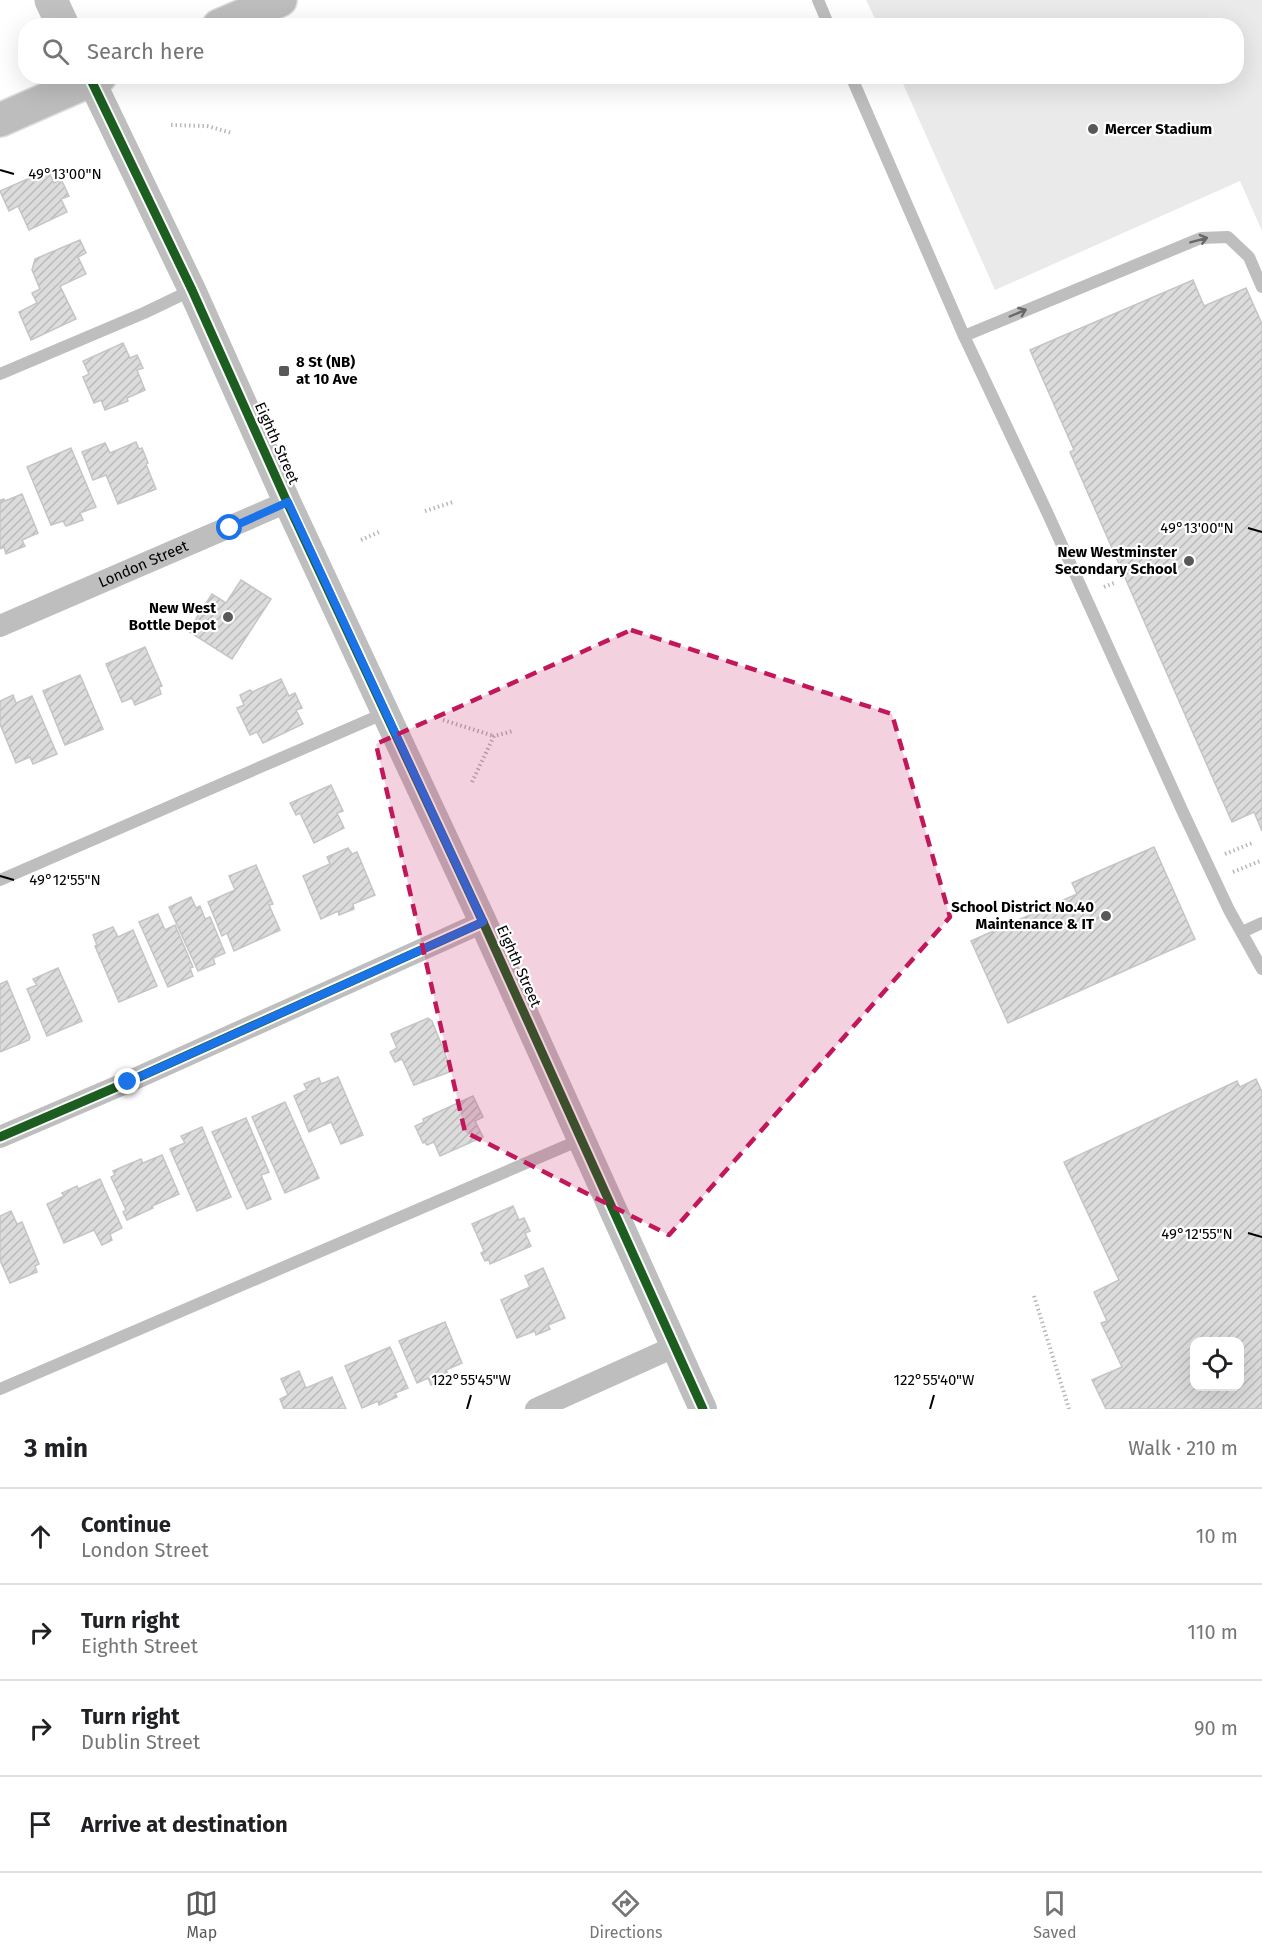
<!DOCTYPE html>
<html lang="en">
<head>
<meta charset="utf-8">
<style>
  body { margin:0; font-family:"Fira Sans",sans-serif; background:#f6f6f6; color:#202124 }
  .controls { position:absolute; right:18px; bottom:18px; display:grid; overflow:hidden; border-radius:12px; box-shadow:0 6px 24px #0002 }
  .controls button { width:54px; height:54px; display:grid; place-items:center; padding:0; border:0; border-bottom:2px solid #e0e0e0; background:#fff; color:#202124; font:30px sans-serif }
  .stop { position:absolute; width:18px; height:18px; margin:-14px; border:4px solid #1a73e8; border-radius:50%; background:#fff }
  .stop.end { background:#1a73e8; border-color:#fff; box-shadow:0 2px 6px #0008 }
  .list { margin:0; padding:0; list-style:none }
  h2 { display:flex; justify-content:space-between; align-items:center; height:78px; margin:0; padding:0 24px; font-size:26px }
  h2 small { font-size:20px; font-weight:400; color:#757577 }
  .list li { display:grid; grid-template-columns:39px 1fr auto; gap:18px; align-items:center; box-sizing:border-box; height:96px; padding:0 24px; border-top:2px solid #e0e0e0 }
  .list b { display:block; font-size:22px; white-space:nowrap }
  .list p { margin:0; font-size:20px; white-space:nowrap; color:#757577 }
  .list em { font-size:20px; font-style:normal; color:#757577 }
  .icon { flex:none; width:33px; height:33px; fill:none; stroke:currentColor; stroke-width:2; stroke-linecap:round; stroke-linejoin:round }
  .map { position:relative; flex:none; width:1262px; height:1409px; overflow:hidden }
  .search { position:absolute; background:#fff; box-shadow:0 6px 24px #0002; left:18px; right:18px; top:18px; height:66px; display:flex; align-items:center; gap:15px; box-sizing:border-box; padding:0 21px; border-radius:24px; color:#757577; font-size:22px }
  .sheet { height:462px; background:#fff }
  nav { display:flex; justify-content:space-around; align-items:center; box-sizing:border-box; height:84px; border-top:2px solid #e0e0e0; background:#fff; font-size:16px; color:#757577 }
  nav a { display:grid; justify-items:center; gap:3px }
  nav .on { color:#595959 }
  .map>svg:first-child { display:block }
  .pitch { fill:#eaeaea }
  .building { fill:url(#building-hatch); stroke:#c5c5c5; stroke-width:1.5; fill-rule:evenodd }
  .lines { fill:none; stroke-linecap:round; stroke-linejoin:round }
  .primary-casing { stroke:#dbdbdb; stroke-width:36 }
  .path { stroke:#b8b8b8; stroke-width:4; stroke-dasharray:1.5 3; stroke-linecap:butt }
  .service { stroke:#bebebe; stroke-width:12 }
  .minor { stroke:#bebebe; stroke-width:22 }
  .tertiary { stroke:#bebebe; stroke-width:28 }
  .secondary { stroke:#c1c1c1; stroke-width:33 }
  .primary { stroke:#bdbdbd; stroke-width:33 }
  .cycleway-casing { stroke:#fff; stroke-width:13 }
  .cycleway { stroke:#1b5e20; stroke-width:9 }
  .oneway { stroke:#686868 }
  .route { stroke:#1a73e8; stroke-width:8 }
  .marked { fill:#c2185b; fill-opacity:0.2; stroke:#c2185b; stroke-width:4.5; stroke-dasharray:12 8; stroke-linejoin:round }
  .ticks { fill:none; stroke:#000; stroke-width:2 }
  .poi-dot { fill:#595959; stroke:#fff; stroke-width:2 }
  .labels { text-anchor:middle; dominant-baseline:central; stroke-width:4.5; stroke-linejoin:round; paint-order:stroke }
  .poi-label { font-size:15px; font-weight:bold; fill:#000; stroke:#fff; text-anchor:end }
  .street-label { font-size:15px; fill:#000; stroke:#fff }
  .ticks-label { font-size:15px; text-anchor:middle; fill:#000; stroke:#fff; stroke-width:4.5; stroke-linejoin:round; paint-order:stroke }
</style>
</head>
<body>
<div class="map">
<svg width="1262" height="1409" viewBox="0 0 1262 1409">
  <defs>
    <pattern id="building-hatch" width="6" height="6" patternUnits="userSpaceOnUse" patternTransform="scale(1.5)"><rect width="6" height="6" fill="#dcdcdc"/><path d="M-1 1l2-2M0 6l6-6M5 7l2-2" fill="none" stroke="#bbb"/></pattern>
  </defs>
  <rect width="100%" height="100%" fill="#fff"/>
  <!-- pitch -->
  <path class="pitch" d="M866,0H1262V231L1240,181L995,290L900,77L1236,76V26L878,25Z"/>
  <!-- building -->
  <g class="building">
    <path d="M48,170L54,183L61,179L69,196L61,199L67,212L29,230L18,206L9,211L0,191Z"/>
    <path d="M80,240L86,253L78,257L86,274L60,286L76,319L31,340L19,312L37,303L32,293L40,289L32,270L35,259Z"/>
    <path d="M1193,280L1204,306L1246,288L1262,324V831L1254,812L1232,822L1070,452L1074,450L1030,350Z"/>
    <path d="M123,343L130,358L137,355L143,368L137,370L145,390L127,398L128,401L105,410L101,400L94,403L83,377L89,374L83,361Z"/>
    <path d="M136,442L139,449L142,448L148,463L146,464L156,489L118,504L106,475L93,480L82,452L105,443L110,453Z"/>
    <path d="M71,448L96,507L80,513L83,520L66,526L63,521L51,525L27,467Z"/>
    <path d="M22,494L38,533L22,540L25,546L6,554L4,547L0,549V500L4,499L5,501Z"/>
    <path d="M241,580L271,599L232,659L188,631L212,594L226,603Z"/>
    <path d="M145,647L162,686L159,687L161,694L135,705L132,698L122,702L106,664Z"/>
    <path d="M80,675L103,729L65,745L43,691Z"/>
    <path d="M281,679L289,696L295,693L302,708L296,710L303,724L263,743L257,732L250,735L237,708L244,705L240,695L250,690L252,692Z"/>
    <path d="M13,695L16,703L32,696L57,754L33,764L30,757L16,763L0,724V701Z"/>
    <path d="M331,785L343,811L337,813L344,828L314,843L300,813L296,815L290,803Z"/>
    <path d="M1154,847L1195,939L1008,1023L971,941L1077,894L1072,883Z"/>
    <path d="M348,848L352,854L357,852L375,895L353,904L354,909L339,915L338,911L321,919L303,876L330,864L327,857Z"/>
    <path d="M256,865L273,904L269,905L280,930L234,951L227,933L222,936L208,902L235,890L229,876Z"/>
    <path d="M191,897L196,908L200,906L205,919L210,917L225,953L213,958L215,964L198,971L169,907Z"/>
    <path d="M158,914L165,930L175,925L193,967L190,968L193,976L168,987L139,922Z"/>
    <path d="M113,927L118,937L133,930L157,986L119,1002L95,946L97,945L93,935Z"/>
    <path d="M58,968L82,1021L47,1036L27,989L37,985L33,979Z"/>
    <path d="M7,981L30,1037L29,1040L0,1052V984Z"/>
    <path d="M428,1018L432,1021L452,1071L414,1085L402,1059L395,1062L390,1052L397,1048L391,1034Z"/>
    <path d="M338,1077L363,1135L341,1144L331,1122L309,1132L294,1096L307,1090L304,1084L319,1078L321,1084Z"/>
    <path d="M1256,1079L1262,1092V1409H1106L1092,1380L1122,1367L1101,1323L1107,1321L1094,1292L1119,1280L1064,1162L1237,1081L1240,1087ZM1194,1342H1240V1386H1194Z"/>
    <path d="M473,1096L483,1117L475,1121L483,1137L440,1156L434,1142L427,1145L425,1142L423,1143L415,1126L424,1122L423,1119Z"/>
    <path d="M285,1102L319,1178L285,1193L252,1117Z"/>
    <path d="M246,1118L269,1172L261,1175L271,1199L247,1209L212,1132Z"/>
    <path d="M202,1127L231,1197L197,1211L170,1149L185,1143L181,1136Z"/>
    <path d="M162,1155L179,1194L152,1206L153,1208L127,1220L123,1212L126,1210L111,1177L115,1175L113,1171L141,1159L143,1163Z"/>
    <path d="M100,1179L122,1228L110,1234L112,1240L102,1245L94,1230L64,1243L47,1204L64,1196L62,1193L77,1186L78,1189Z"/>
    <path d="M513,1206L519,1220L524,1218L530,1231L525,1233L531,1246L490,1264L489,1260L485,1261L481,1253L484,1251L472,1224Z"/>
    <path d="M11,1211L17,1224L22,1222L39,1264L35,1266L37,1272L10,1283L0,1260V1216Z"/>
    <path d="M543,1268L565,1318L548,1325L550,1329L536,1335L535,1331L517,1338L501,1300L530,1287L525,1276Z"/>
    <path d="M445,1322L462,1363L446,1370L450,1377L431,1385L428,1378L417,1383L399,1341Z"/>
    <path d="M390,1347L408,1388L395,1393L397,1397L379,1405L378,1401L362,1408L345,1366Z"/>
    <path d="M299,1371L306,1388L332,1377L346,1409H284L280,1399L288,1395L281,1379Z"/>
  </g>
  <g class="lines">
    <defs>
      <g id="primary">
        <path d="M219,26L280,0"/>
        <path d="M0,120L100,76"/>
      </g>
    </defs>
    <!-- primary casing -->
    <use href="#primary" class="primary-casing"/>
    <!-- path -->
    <g class="path">
      <path d="M171,125L207,126L232,133"/>
      <path d="M425,511L453,502"/>
      <path d="M361,540L379,532"/>
      <path d="M1104,587L1114,583"/>
      <path d="M443,720L494,736"/>
      <path d="M472,782L494,736L513,731"/>
      <path d="M1225,854L1252,843"/>
      <path d="M1233,872L1260,861"/>
      <path d="M1034,1296L1069,1409"/>
    </g>
    <!-- service -->
    <g class="service">
      <path d="M818,0L829,26"/>
      <path d="M851,76L964,336L1047,512L1182,810L1229,910L1262,969"/>
      <path d="M964,336L1201,238L1228,237L1249,257L1262,287"/>
      <path d="M0,374L144,313L192,290"/>
      <path d="M0,880L385,713"/>
      <path d="M1242,932L1262,923"/>
      <path d="M0,1389L582,1139"/>
    </g>
    <!-- minor -->
    <g class="minor">
      <path id="s1" d="M0,626L287,502"/>
      <path d="M0,1137L128,1082L483,922"/>
      <path d="M536,1409L674,1347"/>
    </g>
    <!-- tertiary -->
    <path class="tertiary" d="M91,80L192,290L287,502L483,922L703,1409"/>
    <!-- secondary -->
    <path class="secondary" d="M51,0L63,26"/>
    <!-- primary -->
    <use href="#primary" class="primary"/>
    <defs>
      <g id="cycleway">
        <path d="M91,80L192,290L287,502L483,922L703,1409"/>
        <path d="M0,1137L128,1082L483,922"/>
      </g>
    </defs>
    <!-- cycleway casing -->
    <use href="#cycleway" class="cycleway-casing"/>
    <!-- cycleway -->
    <use href="#cycleway" class="cycleway"/>
  </g>
  <!-- one-way arrows -->
  <defs><path id="oneway-shaft" d="M-6 0H5M1.5-3L5.5 0L1.5 3" fill="none" stroke-width="1.6" stroke-linecap="round" stroke-linejoin="round" transform="scale(1.5)"/></defs>
  <g class="oneway">
    <use href="#oneway-shaft" transform="translate(1199 240) rotate(-15)"/>
    <use href="#oneway-shaft" transform="translate(1018 313) rotate(-23)"/>
  </g>
  <g class="lines">
    <!-- route -->
    <path class="route" d="M128,1082L483,922L288,502L230,528"/>
  </g>
  <!-- marked area -->
  <path class="marked" d="M631,630L892,714L950,917L669,1235L465,1132L376,744Z"/>
  <!-- ticks -->
  <path class="ticks" d="M0,170L14,174M1248,528L1262,532M0,876L14,880M1248,1233L1262,1237M467,1409L471,1395M930,1409L934,1395"/>
  <!-- markers -->
  <g class="poi-dot">
    <circle cx="1093" cy="129" r="6"/>
    <rect x="278" y="365" width="12" height="12" rx="3"/>
    <circle cx="1189" cy="561" r="6"/>
    <circle cx="228" cy="617" r="6"/>
    <circle cx="1106" cy="916" r="6"/>
  </g>
  <g class="labels">
    <!-- poi labels -->
    <g class="poi-label">
      <text x="1105" y="129" text-anchor="start">Mercer Stadium</text>
      <text x="296" y="362" text-anchor="start">8 St (NB)<tspan x="296" dy="17">at 10 Ave</tspan></text>
      <text x="1177" y="552">New Westminster<tspan x="1177" dy="17">Secondary School</tspan></text>
      <text x="216" y="608">New West<tspan x="216" dy="17">Bottle Depot</tspan></text>
      <text x="1094" y="907">School District No.40<tspan x="1094" dy="17">Maintenance &amp; IT</tspan></text>
    </g>
    <!-- street labels -->
    <g class="street-label">
      <text transform="translate(277 443) rotate(66)">Eighth Street</text>
      <text stroke="none"><textPath href="#s1" startOffset="156">London Street</textPath></text>
      <text transform="translate(519 966) rotate(66)">Eighth Street</text>
    </g>
  </g>
  <g class="ticks-label">
    <text x="65" y="179">49°13'00"N</text>
    <text x="1197" y="533">49°13'00"N</text>
    <text x="65" y="885">49°12'55"N</text>
    <text x="1197" y="1239">49°12'55"N</text>
    <text x="471" y="1385">122°55'45"W</text>
    <text x="934" y="1385">122°55'40"W</text>
  </g>
</svg>
<div class="controls">
<button><svg class="icon" aria-label="locate" viewBox="0 0 24 24"><circle cx="12" cy="12" r="6"/><path d="M12 2v4M12 18v4M2 12h4M18 12h4"/></svg></button>
</div>
<div class="stop" style="left:230px;top:528px"></div>
<div class="stop end" style="left:128px;top:1082px"></div>
<div class="search"><svg class="icon" aria-label="search" viewBox="0 0 24 24"><circle cx="10" cy="10" r="6"/><path d="M15 15l6 6"/></svg>Search here</div>
</div>
<section class="sheet">
<h2>3 min<small>Walk · 210 m</small></h2>
<ul class="list">
<li><svg class="icon" aria-label="ahead" viewBox="0 0 24 24"><path d="M12 20V5M6 11l6-6 6 6"/></svg><div><b>Continue</b><p>London Street</p></div><em>10 m</em></li>
<li><svg class="icon" aria-label="right" viewBox="0 0 24 24"><path d="M7 20v-9h11M14 6l5 5-5 5"/></svg><div><b>Turn right</b><p>Eighth Street</p></div><em>110 m</em></li>
<li><svg class="icon" aria-label="right" viewBox="0 0 24 24"><path d="M7 20v-9h11M14 6l5 5-5 5"/></svg><div><b>Turn right</b><p>Dublin Street</p></div><em>90 m</em></li>
<li><svg class="icon" aria-label="arrive" viewBox="0 0 24 24"><path d="M6 21V4h12l-3 4 3 4H6"/></svg><div><b>Arrive at destination</b></div></li>
</ul>
</section>
<nav>
<a class="on"><svg class="icon" aria-label="map" viewBox="0 0 24 24"><path d="M3 6l6-2 6 2 6-2v14l-6 2-6-2-6 2zM9 4v14M15 6v14"/></svg>Map</a>
<a><svg class="icon" aria-label="directions" viewBox="0 0 24 24"><path d="M12 3l9 9-9 9-9-9zM9 14v-3h6M13 9l2 2-2 2"/></svg>Directions</a>
<a><svg class="icon" aria-label="saved" viewBox="0 0 24 24"><path d="M7 4h10v16l-5-4-5 4z"/></svg>Saved</a>
</nav>
</body>
</html>
